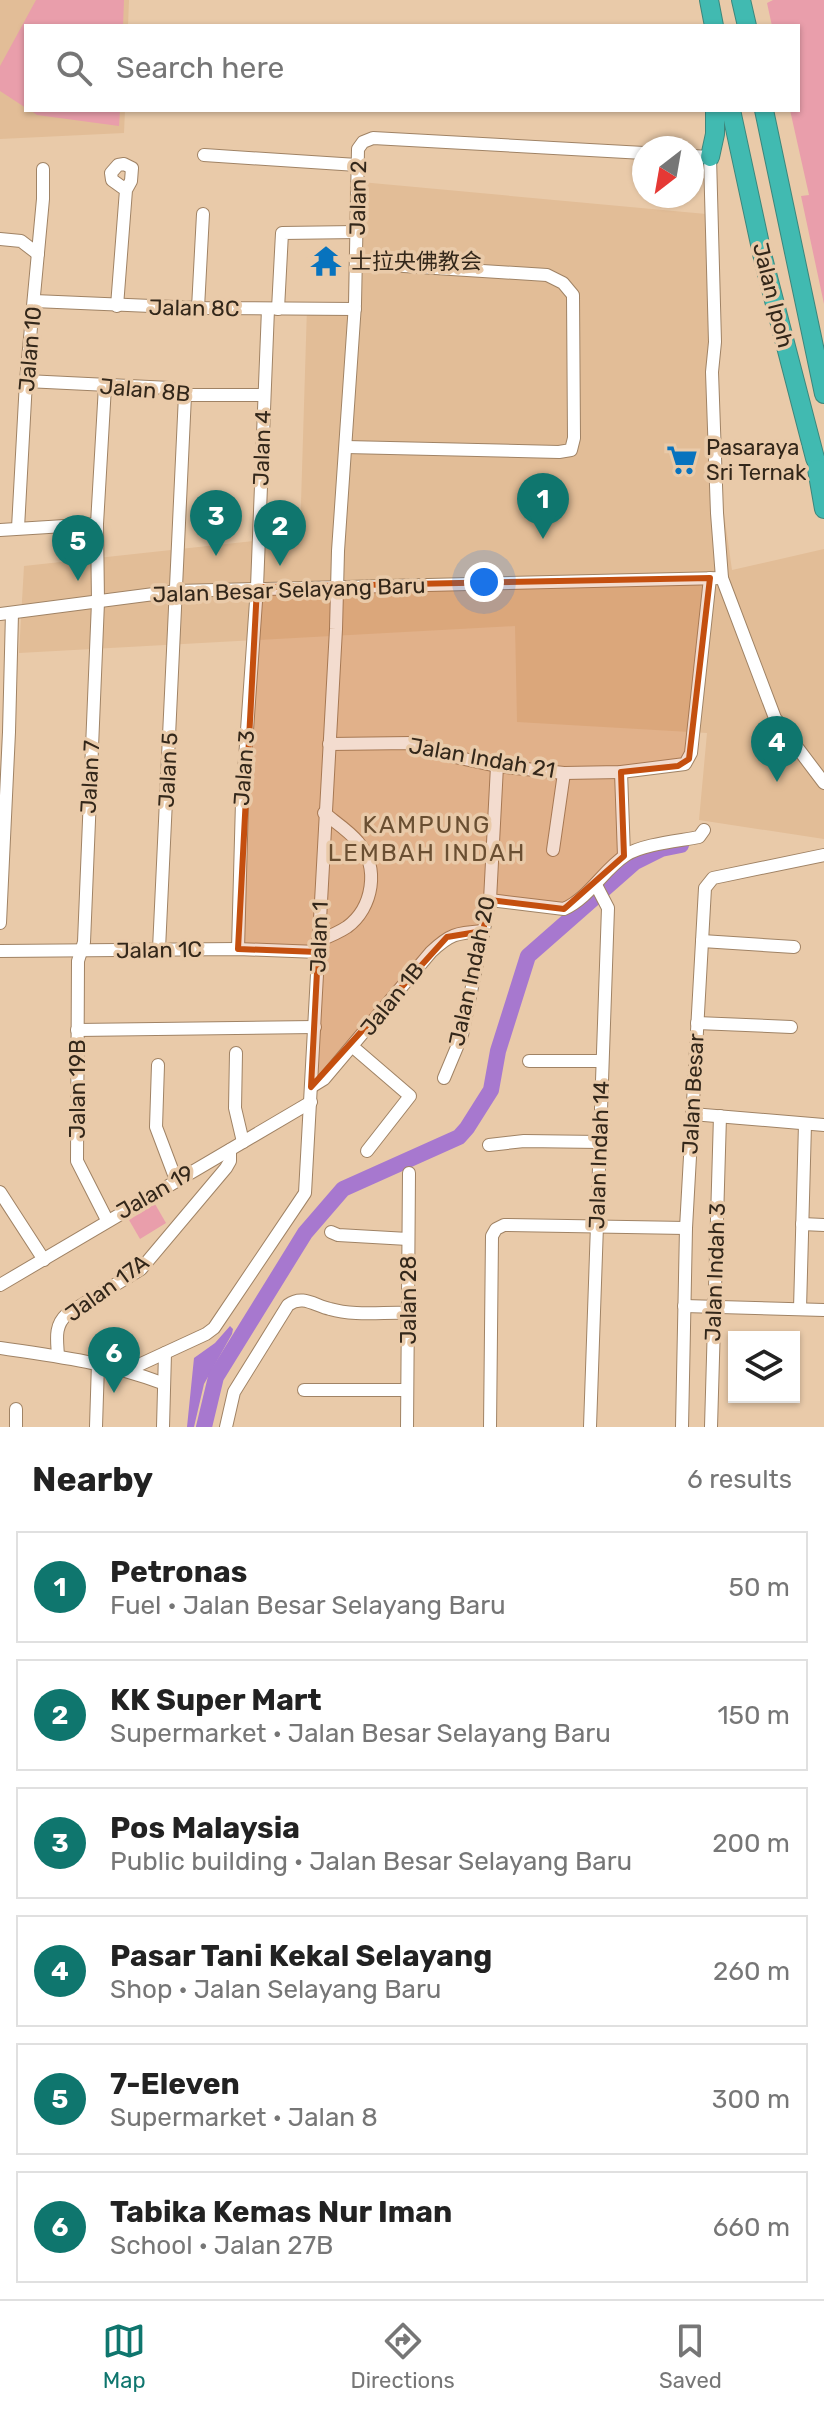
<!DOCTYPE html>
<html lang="en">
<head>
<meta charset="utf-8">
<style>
  body { margin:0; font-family:Rubik,"Noto Sans SC",sans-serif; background:#f6f6f6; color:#222 }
  .controls { position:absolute; right:24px; bottom:24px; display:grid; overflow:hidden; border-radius:0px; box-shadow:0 2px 6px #0004 }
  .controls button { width:72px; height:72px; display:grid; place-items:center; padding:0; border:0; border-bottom:2px solid #e0e0e0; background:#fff; color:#222; font:40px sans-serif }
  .compass { position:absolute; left:632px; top:136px; width:72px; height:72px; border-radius:50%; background:#fff; box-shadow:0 2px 6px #0004; rotate:211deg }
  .you { position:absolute; left:484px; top:582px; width:28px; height:28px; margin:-20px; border:6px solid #fff; border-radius:50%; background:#1a73e8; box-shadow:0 0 0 12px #1a73e833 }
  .badge { display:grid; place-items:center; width:52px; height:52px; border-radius:50%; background:#0f766e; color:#fff; font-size:26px; font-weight:700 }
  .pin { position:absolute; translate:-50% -66px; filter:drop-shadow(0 2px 4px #0008) }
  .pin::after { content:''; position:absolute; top:42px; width:28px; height:24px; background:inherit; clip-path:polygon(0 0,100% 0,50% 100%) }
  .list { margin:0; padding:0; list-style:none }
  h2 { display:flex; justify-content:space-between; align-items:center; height:104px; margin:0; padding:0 32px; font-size:34px }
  h2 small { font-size:26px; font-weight:400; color:#767676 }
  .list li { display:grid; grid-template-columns:52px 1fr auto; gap:24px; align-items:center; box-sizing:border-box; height:112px; margin:0 16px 16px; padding:0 16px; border:2px solid #e0e0e0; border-radius:0px }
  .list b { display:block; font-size:30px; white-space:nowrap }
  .list p { margin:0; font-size:26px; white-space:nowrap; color:#767676 }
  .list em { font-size:26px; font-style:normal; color:#767676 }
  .icon { flex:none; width:44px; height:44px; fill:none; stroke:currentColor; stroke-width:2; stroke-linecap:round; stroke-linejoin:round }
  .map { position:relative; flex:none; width:824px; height:1427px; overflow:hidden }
  .search { position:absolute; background:#fff; box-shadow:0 2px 6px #0004; left:24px; right:24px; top:24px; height:88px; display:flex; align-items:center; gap:20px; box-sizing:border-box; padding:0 28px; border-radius:0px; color:#767676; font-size:30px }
  .sheet { height:872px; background:#fff }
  nav { display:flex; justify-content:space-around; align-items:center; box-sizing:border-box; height:112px; border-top:2px solid #e0e0e0; background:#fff; font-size:22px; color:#767676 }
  nav a { display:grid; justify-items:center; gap:4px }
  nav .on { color:#0f766e }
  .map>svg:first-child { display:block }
  .built { fill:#e2bd97 }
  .green { fill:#e99eab }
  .water { fill:#a778cf }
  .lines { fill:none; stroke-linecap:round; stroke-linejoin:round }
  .river { stroke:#a778cf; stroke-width:16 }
  .minor-casing { stroke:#a08365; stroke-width:14 }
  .highway-casing { stroke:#3c877c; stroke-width:20 }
  .minor { stroke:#fff; stroke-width:12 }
  .highway { stroke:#41bab1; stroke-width:18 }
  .marked { fill:#c44f0f; fill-opacity:0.2; stroke:#c44f0f; stroke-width:6; stroke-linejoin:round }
  .labels { text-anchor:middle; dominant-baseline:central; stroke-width:7; stroke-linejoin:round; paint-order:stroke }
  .street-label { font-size:22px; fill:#33271a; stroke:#e9caa9 }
  .poi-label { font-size:22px; fill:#33271a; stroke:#e9caa9; text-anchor:start }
  .neighbourhood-label { font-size:24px; letter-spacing:2px; fill:#6a4f32; stroke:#e9caa9 }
</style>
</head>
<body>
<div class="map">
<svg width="824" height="1427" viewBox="0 0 824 1427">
  <rect width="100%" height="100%" fill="#e9caa9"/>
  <!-- built -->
  <g class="built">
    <path d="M0,0H129L128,26H26V110H125L124,133L0,139Z"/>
    <path d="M350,181L717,215L721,345L717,370L721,492L732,570L824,549V839L699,820L707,733L517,722L515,626L19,653L24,566L300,536L307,307L348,304Z"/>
  </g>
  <!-- green -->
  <g class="green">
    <path d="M36,0H124L123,26H26V108L0,91V66Z"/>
    <path d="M773,0H824V304L801,196L809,195L790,110H798V26H772L767,3Z"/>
    <path d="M30,110H120L119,126L37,115Z"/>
    <path d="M155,1204L166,1223L140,1239L129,1220Z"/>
  </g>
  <!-- water -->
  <path class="water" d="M230,1326L233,1329L232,1334L204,1384L194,1427H187L194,1358L215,1343Z"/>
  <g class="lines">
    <!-- river -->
    <path class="river" d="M204,1427L216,1377L305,1233L343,1189L459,1137L467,1128L491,1090L498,1051L528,956L635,862L661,849L681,845"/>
    <defs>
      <g id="minor">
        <path d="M204,155L357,165"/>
        <path d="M692,156L710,157L715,342L712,372L717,513L722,578L775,718L824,783"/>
        <path d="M0,239L21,241L38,254"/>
        <path d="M34,301L198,308L355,309"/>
        <path d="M117,306L126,190L131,181L132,168L124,164L118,165L111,173L112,180L126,190"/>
        <path d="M198,308L203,214"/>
        <path d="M278,309L282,233L357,232"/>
        <path d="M26,381L170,388L185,395H264"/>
        <path d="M105,386L97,524L98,602L84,942L78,961L77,1161L107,1220"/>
        <path d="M346,447L559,452L571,450L574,438L573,295L563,283L547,275L357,263"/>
        <path d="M18,528L26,381L43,199V169"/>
        <path d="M0,530L97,524"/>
        <path d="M0,614L177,591L722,578"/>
        <path d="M329,744L412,743L455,757L497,766L564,773L621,772L685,764L691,753L710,578"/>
        <path d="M621,772L624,856"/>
        <path d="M553,850L564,773"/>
        <path d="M490,900L564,909C590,897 603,870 626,855C643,844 679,841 699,837L704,830"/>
        <path d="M0,923L9,732L12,613"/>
        <path d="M318,941C328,937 338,933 347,927C373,908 380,867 358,842C349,831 335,822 324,813"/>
        <path d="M702,941L794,947"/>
        <path d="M159,949L185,395"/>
        <path d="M238,949L242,802L257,587L268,309"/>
        <path d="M0,951L238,949L318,952"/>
        <path d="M697,1023L791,1027"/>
        <path d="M77,1030L315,1027"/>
        <path d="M353,1047L410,1096L367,1151"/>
        <path d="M236,1053L235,1108L243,1142"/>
        <path d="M529,1061H602"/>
        <path d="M158,1065L156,1127L176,1180"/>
        <path d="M444,1078L462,1035L490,900L497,766"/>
        <path d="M311,1087L324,1079L431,952C450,934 456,933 483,931"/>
        <path d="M692,1114L824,1125"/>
        <path d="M489,1145L524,1141L600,1142"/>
        <path d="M0,1192L44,1260"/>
        <path d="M802,1224L824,1225"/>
        <path d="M331,1232L338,1235L408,1239"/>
        <path d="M0,1285L311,1102"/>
        <path d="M684,1306L824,1310"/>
        <path d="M800,1309L805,1124"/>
        <path d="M0,1348C56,1356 110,1363 162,1383"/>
        <path d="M58,1356C57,1339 54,1326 67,1314L141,1269L226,1168L230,1161V1150"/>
        <path d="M128,1370L206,1334L214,1328L305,1193L336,629L338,551L355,304L358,149L363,142L373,138L644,153"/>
        <path d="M304,1390H407"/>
        <path d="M16,1427V1409"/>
        <path d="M96,1427L98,1363"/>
        <path d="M163,1427L165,1353"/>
        <path d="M226,1427L234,1392L288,1305C303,1294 315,1306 330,1309C354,1316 383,1312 408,1313"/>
        <path d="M407,1427L409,1173"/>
        <path d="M490,1427L492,1236L496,1229L504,1225L686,1228"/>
        <path d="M590,1427L608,908L596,885"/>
        <path d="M682,1427L686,1228L705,888L713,878L824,855"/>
        <path d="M711,1427L720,1116"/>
      </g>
      <g id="highway">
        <path d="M709,0L714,26"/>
        <path d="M741,0L747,26"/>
        <path d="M731,110L763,258L815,458L824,479"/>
        <path d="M764,110L824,394"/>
        <path d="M710,157L715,134V110"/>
        <path d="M817,469L824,509"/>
      </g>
    </defs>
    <!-- minor casing -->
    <use href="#minor" class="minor-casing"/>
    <!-- highway casing -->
    <use href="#highway" class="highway-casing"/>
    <!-- minor -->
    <use href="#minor" class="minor"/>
    <!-- highway -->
    <use href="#highway" class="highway"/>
  </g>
  <!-- marked area -->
  <path class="marked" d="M710,578L689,759L678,766L621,772L624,856L564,909L490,900L483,931L447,937L311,1087L318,952L238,949L257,587Z"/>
  <!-- icons -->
  <defs>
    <symbol id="temple-bare" viewBox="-9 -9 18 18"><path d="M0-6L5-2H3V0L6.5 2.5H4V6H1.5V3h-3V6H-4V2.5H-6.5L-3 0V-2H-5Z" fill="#0873be" stroke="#e9caa9" stroke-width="2.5" paint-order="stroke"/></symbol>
    <symbol id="supermarket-bare" viewBox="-9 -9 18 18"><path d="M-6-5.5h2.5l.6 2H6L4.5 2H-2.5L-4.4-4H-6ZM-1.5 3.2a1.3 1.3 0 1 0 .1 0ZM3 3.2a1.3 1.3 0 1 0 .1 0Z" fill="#0873be" stroke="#e9caa9" stroke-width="2.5" paint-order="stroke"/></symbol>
  </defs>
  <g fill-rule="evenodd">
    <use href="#temple-bare" x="304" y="239" width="44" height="44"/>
    <use href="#supermarket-bare" x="660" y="438" width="44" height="44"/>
  </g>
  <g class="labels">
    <!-- street labels -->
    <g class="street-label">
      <text transform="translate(358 198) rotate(-89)">Jalan 2</text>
      <text transform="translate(773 295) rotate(76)">Jalan Ipoh</text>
      <text transform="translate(194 308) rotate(1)">Jalan 8C</text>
      <text transform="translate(30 349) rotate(-85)">Jalan 10</text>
      <text transform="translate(145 390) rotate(5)">Jalan 8B</text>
      <text transform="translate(262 448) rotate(-88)">Jalan 4</text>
      <text transform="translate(289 590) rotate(-2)">Jalan Besar Selayang Baru</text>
      <text transform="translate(482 758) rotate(10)">Jalan Indah 21</text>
      <text transform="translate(244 768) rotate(-86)">Jalan 3</text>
      <text transform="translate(168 770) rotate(-87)">Jalan 5</text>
      <text transform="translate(90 777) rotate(-87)">Jalan 7</text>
      <text transform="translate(319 937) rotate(-88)">Jalan 1</text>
      <text transform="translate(159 950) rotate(-1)">Jalan 1C</text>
      <text transform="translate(472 971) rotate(-78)">Jalan Indah 20</text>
      <text transform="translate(392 999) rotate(-51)">Jalan 1B</text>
      <text transform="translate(77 1089) rotate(-90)">Jalan 19B</text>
      <text transform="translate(693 1094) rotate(-87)">Jalan Besar</text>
      <text transform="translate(599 1155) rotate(-88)">Jalan Indah 14</text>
      <text transform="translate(155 1192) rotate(-30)">Jalan 19</text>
      <text transform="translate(715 1272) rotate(-88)">Jalan Indah 3</text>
      <text transform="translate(107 1288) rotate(-36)">Jalan 17A</text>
      <text transform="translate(408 1300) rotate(-90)">Jalan 28</text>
    </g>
    <!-- poi labels -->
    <g class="poi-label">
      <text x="350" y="261">士拉央佛教会</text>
      <text x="706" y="447">Pasaraya<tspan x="706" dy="25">Sri Ternak</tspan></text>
    </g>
    <!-- neighbourhood labels -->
    <g class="neighbourhood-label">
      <text x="427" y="825">KAMPUNG<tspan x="427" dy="28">LEMBAH INDAH</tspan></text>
    </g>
  </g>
</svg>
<div class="controls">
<button><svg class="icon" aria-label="layers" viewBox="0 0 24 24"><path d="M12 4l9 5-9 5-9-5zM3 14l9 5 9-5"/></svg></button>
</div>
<svg class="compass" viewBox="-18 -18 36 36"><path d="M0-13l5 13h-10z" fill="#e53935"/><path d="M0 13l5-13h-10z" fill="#767676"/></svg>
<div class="you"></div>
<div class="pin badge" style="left:543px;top:539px">1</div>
<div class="pin badge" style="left:280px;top:566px">2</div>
<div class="pin badge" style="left:216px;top:556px">3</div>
<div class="pin badge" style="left:777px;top:782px">4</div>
<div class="pin badge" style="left:78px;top:581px">5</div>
<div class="pin badge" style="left:114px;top:1393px">6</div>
<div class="search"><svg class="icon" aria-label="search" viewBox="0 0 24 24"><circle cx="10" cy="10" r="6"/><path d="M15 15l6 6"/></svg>Search here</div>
</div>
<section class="sheet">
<h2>Nearby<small>6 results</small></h2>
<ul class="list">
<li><span class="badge">1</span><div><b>Petronas</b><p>Fuel · Jalan Besar Selayang Baru</p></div><em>50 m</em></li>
<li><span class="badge">2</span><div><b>KK Super Mart</b><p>Supermarket · Jalan Besar Selayang Baru</p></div><em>150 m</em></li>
<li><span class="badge">3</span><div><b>Pos Malaysia</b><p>Public building · Jalan Besar Selayang Baru</p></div><em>200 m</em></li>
<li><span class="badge">4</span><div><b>Pasar Tani Kekal Selayang</b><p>Shop · Jalan Selayang Baru</p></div><em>260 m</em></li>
<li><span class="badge">5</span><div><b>7-Eleven</b><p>Supermarket · Jalan 8</p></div><em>300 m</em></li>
<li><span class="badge">6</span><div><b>Tabika Kemas Nur Iman</b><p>School · Jalan 27B</p></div><em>660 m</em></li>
</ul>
</section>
<nav>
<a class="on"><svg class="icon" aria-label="map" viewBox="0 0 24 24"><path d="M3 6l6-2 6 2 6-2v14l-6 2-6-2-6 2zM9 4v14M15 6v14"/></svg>Map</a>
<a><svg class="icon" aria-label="directions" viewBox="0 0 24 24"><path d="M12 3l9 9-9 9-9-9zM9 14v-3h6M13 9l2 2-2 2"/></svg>Directions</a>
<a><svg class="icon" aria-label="saved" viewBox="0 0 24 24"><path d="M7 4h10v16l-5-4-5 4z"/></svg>Saved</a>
</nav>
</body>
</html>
